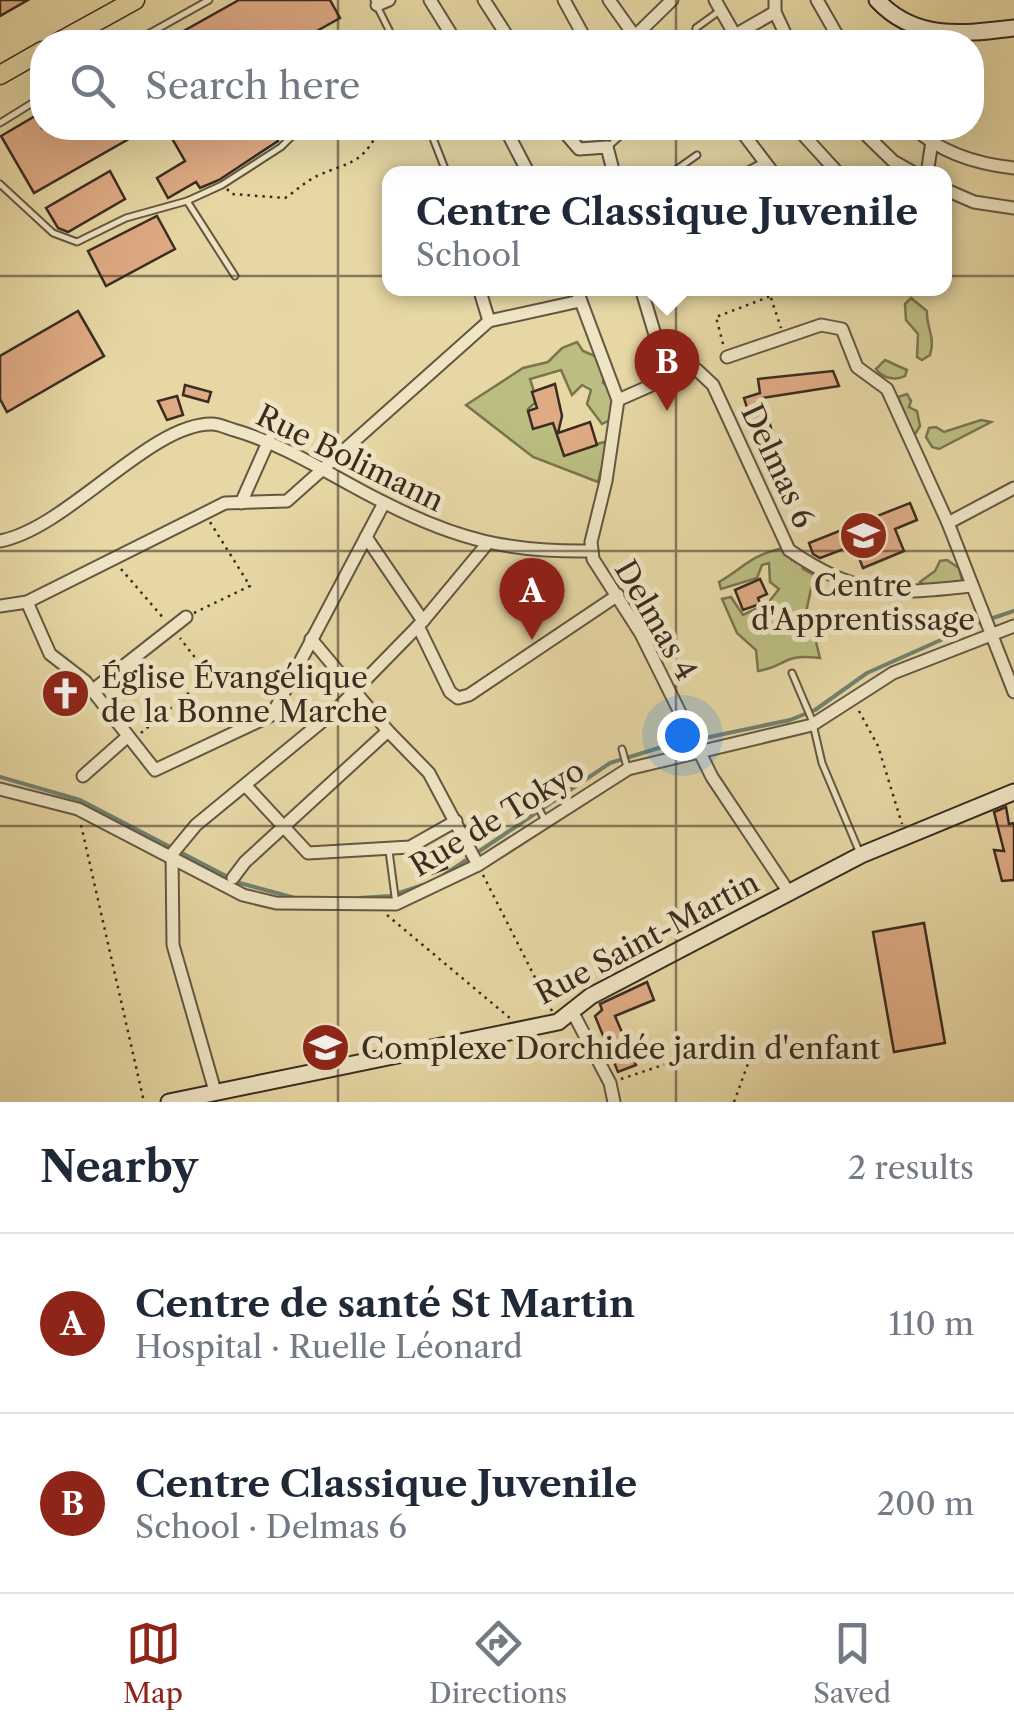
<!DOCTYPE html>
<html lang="en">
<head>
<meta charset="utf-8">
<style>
  body { margin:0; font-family:"Libre Caslon Text",serif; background:#f2f2f3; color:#1f2937 }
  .you { position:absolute; left:682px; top:735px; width:35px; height:35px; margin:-25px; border:8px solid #fff; border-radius:50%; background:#1a73e8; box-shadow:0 0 0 15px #1a73e833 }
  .badge { display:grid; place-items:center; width:65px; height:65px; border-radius:50%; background:#8f2418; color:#fff; font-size:32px; font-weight:700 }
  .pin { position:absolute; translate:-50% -82px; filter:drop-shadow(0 2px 5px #0008) }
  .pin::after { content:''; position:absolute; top:52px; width:35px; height:30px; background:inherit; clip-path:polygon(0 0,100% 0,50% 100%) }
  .popup { position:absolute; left:382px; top:166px; width:570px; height:130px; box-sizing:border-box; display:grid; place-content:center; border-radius:20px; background:#fff; filter:drop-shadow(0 2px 8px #0005); font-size:32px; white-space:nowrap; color:#747a83 }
  .popup b { font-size:38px; color:#1f2937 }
  .popup::after { content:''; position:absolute; left:50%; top:100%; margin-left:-20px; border:20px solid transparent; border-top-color:#fff }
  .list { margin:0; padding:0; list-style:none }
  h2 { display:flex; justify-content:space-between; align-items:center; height:130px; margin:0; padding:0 40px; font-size:42px }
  h2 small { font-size:32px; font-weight:400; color:#747a83 }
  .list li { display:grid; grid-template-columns:65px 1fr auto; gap:30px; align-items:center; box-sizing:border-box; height:180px; padding:0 40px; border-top:2px solid #e0e1e3 }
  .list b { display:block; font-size:38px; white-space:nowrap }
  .list p { margin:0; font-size:32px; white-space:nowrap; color:#747a83 }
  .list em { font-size:32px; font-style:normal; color:#747a83 }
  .icon { flex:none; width:55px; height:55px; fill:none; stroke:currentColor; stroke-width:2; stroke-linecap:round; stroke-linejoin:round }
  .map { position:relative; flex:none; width:1014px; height:1102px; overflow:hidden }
  .search { position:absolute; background:#fff; box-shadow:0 10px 40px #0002; left:30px; right:30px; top:30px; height:110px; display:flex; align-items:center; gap:25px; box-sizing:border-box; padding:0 35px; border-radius:40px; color:#747a83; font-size:38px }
  .sheet { height:490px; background:#fff }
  nav { display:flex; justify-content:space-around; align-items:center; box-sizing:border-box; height:140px; border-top:2px solid #e0e1e3; background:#fff; font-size:28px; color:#747a83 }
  nav a { display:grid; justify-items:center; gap:5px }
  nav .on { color:#8f2418 }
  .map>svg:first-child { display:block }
  .green { fill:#bbbd81; stroke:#7a7450; stroke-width:2.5 }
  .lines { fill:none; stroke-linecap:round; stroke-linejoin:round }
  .stream { stroke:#718170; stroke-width:4 }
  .building { fill:#dfab85; stroke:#392c20; stroke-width:2.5 }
  .lane-casing { stroke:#645741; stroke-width:9 }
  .street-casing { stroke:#645741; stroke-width:15 }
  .secondary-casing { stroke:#392c20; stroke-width:19 }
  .primary-casing { stroke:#392c20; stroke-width:21 }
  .path { stroke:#392c20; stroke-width:2.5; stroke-dasharray:2.5 5; stroke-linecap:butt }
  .lane { stroke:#efe5c4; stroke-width:5 }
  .street { stroke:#efe5c4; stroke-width:11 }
  .secondary { stroke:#efe5c4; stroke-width:15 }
  .primary { stroke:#e6d7a4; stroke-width:18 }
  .grid { fill:none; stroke:#392c20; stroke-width:2.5; stroke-opacity:0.55 }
  .labels { text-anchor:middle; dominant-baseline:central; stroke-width:10; stroke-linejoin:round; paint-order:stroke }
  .street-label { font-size:30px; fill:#392c20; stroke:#efe5c4 }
  .poi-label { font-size:30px; fill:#392c20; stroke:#efe5c4; text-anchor:start }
</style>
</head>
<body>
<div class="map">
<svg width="1014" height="1102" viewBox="0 0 1014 1102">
  <rect width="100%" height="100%" fill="#e6d7a4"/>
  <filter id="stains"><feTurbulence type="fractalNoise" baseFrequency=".002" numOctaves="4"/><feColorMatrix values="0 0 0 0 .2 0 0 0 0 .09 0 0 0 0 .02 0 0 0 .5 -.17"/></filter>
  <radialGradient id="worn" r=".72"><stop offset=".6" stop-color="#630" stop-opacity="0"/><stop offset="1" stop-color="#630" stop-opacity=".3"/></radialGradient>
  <!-- green -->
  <g class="green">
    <path d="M911,298L927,311C926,327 936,338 930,355L922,360L917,357L918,334L906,320L905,304Z"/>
    <path d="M577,342L583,351L602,359L605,373L603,383L615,391L614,418L602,424L587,404L591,390L582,385L572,395L561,370L530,379L537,401L528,409L532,418L552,416L567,451L609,441L598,482L533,457L466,405L523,368L548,362L562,348Z"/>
    <path d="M885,360L907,370L905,376C895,381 882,378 876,369Z"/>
    <path d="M907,394L911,401L909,407L917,411L920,426L914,436L898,397Z"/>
    <path d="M981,420L991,422L939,449L932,447L926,437L929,428L936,427L944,432Z"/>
    <path d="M779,549L790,550L792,560L801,558L803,569L814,575L804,622L814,634L820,658C781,653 789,666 758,671L756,650L737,633L722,599L731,597L743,615L768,603L779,589L770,582L769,563L762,565L757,578L721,589L719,582C744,568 748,557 779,549Z"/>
    <path d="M947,560L959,568L963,584L928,587L920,582L935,571L940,561Z"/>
  </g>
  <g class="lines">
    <!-- stream -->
    <g class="stream">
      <path d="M990,619L1014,611"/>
      <path d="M0,777L80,800L228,877"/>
      <path d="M444,875L610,763L662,747L790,720L815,710L867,673L981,622"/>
      <path d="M236,882L295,898"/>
      <path d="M359,898L390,896L423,885"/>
    </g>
  </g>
  <!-- building -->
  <g class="building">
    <path d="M0,0H28L0,16Z"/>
    <path d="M239,0H330L340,18L297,42H164Z"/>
    <path d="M42,112V128H148L34,193L1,136Z"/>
    <path d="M166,128H271L278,141L219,180L200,188L196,182L168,198L157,178L185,161Z"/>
    <path d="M110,171L125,199L68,232L58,228L46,208Z"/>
    <path d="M157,216L175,249L106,286L88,251Z"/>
    <path d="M78,311L104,356L7,412L0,399V356Z"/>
    <path d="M833,371L839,386L762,398L771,428L755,433L744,398L760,393L758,379Z"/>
    <path d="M555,384L562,416L558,433L590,422L597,445L564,456L553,423L533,429L528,411L537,408L532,392Z"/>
    <path d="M185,385L211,392L208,402L183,395Z"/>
    <path d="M177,396L183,415L167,420L158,401Z"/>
    <path d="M910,503L917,520L895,529L904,551L863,568L854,545L820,558L813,554L809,543Z"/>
    <path d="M760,579L767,594L758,598L760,604L743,610L735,590Z"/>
    <path d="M1006,807L1009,824L1014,823V880L1002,881L994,850L1004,851L994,812Z"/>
    <path d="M441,852L447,868L421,878L414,862Z"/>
    <path d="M924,923L945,1043L894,1052L873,932Z"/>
    <path d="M647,982L654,1000L615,1016L636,1065L618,1072L595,1016L602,1010L600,1004Z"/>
  </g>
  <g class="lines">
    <defs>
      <g id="lane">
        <path d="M374,0L395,42"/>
        <path d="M134,42L209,0"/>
        <path d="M694,42L696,28L718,12"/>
        <path d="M0,123L42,97"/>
        <path d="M429,128L447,174"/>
        <path d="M609,146L629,128"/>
        <path d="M670,174L697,155"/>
        <path d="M741,174L765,161"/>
        <path d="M0,184L53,233L77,242L126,218L187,201L222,185L281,147L300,128"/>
        <path d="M187,201L235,276"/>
        <path d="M792,673L812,720L822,763L859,851"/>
        <path d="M622,749L627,767"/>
        <path d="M535,802L545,820"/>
        <path d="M389,851L396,904"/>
      </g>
      <g id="street">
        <path d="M430,0L456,42"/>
        <path d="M484,0L511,42"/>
        <path d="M564,0L587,42"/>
        <path d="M609,0L636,38"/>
        <path d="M715,0L739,42"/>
        <path d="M775,0V12L789,42"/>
        <path d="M817,0L841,42"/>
        <path d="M377,5L389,0"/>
        <path d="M735,35L775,12"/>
        <path d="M629,42L672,0"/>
        <path d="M505,128L529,174"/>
        <path d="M561,128L579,149L607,147L614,174"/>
        <path d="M739,128L774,174"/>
        <path d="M797,128L839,174"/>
        <path d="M859,128L893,161L916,174"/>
        <path d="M914,128C941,153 977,164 1014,168"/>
        <path d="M878,174L908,172"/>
        <path d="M927,174L934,128"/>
        <path d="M944,189L974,202L1014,208"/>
        <path d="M479,288L489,321"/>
        <path d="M576,288L618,400L606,481L591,542L593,559L641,634L712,777L790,894"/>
        <path d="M641,288L668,378L697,370L713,385L789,550C856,596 893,595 970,586"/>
        <path d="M727,357L821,325L842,329L857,367L887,389L948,523L1014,692"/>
        <path d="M618,400L668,378"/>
        <path d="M241,503L269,440"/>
        <path d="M948,523L1014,488"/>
        <path d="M366,537L423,621"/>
        <path d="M0,541C68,528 150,423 212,424C219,424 227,428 234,430C289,446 334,478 385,503C458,540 509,552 590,551"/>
        <path d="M27,602L50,654L85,681L155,770L272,715L384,503"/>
        <path d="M0,606L27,602L225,503L287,501L489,321L580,301"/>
        <path d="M418,626L450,692L458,698L469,695L618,595"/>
        <path d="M311,639L388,731L429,773L478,865"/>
        <path d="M93,690L186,617"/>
        <path d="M83,776L127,737"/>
        <path d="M246,786L308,853L410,847L456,821"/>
        <path d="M0,789L78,809L243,895L276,903L396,904L478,865L628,769L812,725L893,673L1014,626"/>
        <path d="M233,878L245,862L388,731"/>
        <path d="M573,1013L610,1083L614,1102"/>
        <path d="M215,1091L173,945L172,854L196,825L336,710L423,621L487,544"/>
      </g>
      <g id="secondary">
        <path d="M877,0C915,41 963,34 1014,28"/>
        <path d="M169,1102L558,1022L591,996L861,855L1014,792"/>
      </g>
      <g id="primary">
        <path d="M59,42L135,0"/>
        <path d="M0,75L42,51"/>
      </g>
    </defs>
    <!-- lane casing -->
    <use href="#lane" class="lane-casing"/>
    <!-- street casing -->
    <use href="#street" class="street-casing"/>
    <!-- secondary casing -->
    <use href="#secondary" class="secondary-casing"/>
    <!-- primary casing -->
    <use href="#primary" class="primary-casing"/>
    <!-- path -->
    <g class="path">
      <path d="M227,189L232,194L285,198C296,191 307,180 319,175C346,163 360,165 376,136"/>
      <path d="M771,298L781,328"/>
      <path d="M723,344L716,317L792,288"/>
      <path d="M121,569L165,620"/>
      <path d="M194,613L250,586L210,522"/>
      <path d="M859,711L878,746L902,824"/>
      <path d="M141,733L209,676L180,638"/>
      <path d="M81,825L144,1102"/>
      <path d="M483,875L552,1011"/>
      <path d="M387,915L511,1019"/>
      <path d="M621,1079L705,1051"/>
      <path d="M734,1102L749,1061"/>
    </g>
    <!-- lane -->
    <use href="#lane" class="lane"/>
    <!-- street -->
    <use href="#street" class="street"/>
    <!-- secondary -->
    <use href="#secondary" class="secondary"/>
    <!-- primary -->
    <use href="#primary" class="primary"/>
  </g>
  <!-- grid -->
  <path class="grid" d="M338,0V42M676,0V42M338,128V1102M676,128V1102M0,276H1014M0,551H1014M0,826H1014"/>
  <!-- icons -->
  <defs>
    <symbol id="school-disc" viewBox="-11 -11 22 22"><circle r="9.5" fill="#8f2418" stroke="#efe5c4"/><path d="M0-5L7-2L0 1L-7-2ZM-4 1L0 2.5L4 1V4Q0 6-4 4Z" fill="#fff"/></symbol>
    <symbol id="church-disc" viewBox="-11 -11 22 22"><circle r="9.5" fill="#8f2418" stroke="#efe5c4"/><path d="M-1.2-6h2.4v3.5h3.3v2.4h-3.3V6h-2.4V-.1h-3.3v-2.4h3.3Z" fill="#fff"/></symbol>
  </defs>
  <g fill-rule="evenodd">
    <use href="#school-disc" x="836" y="508" width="55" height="55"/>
    <use href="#church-disc" x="38" y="666" width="55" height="55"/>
    <use href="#school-disc" x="298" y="1020" width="55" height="55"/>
  </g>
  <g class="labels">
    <!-- street labels -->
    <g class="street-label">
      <text transform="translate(350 458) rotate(26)">Rue Bolimann</text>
      <text transform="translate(778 466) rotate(65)">Delmas 6</text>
      <text transform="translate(656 620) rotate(60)">Delmas 4</text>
      <text transform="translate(497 818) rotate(-31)">Rue de Tokyo</text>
      <text transform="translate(647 938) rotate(-28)">Rue Saint-Martin</text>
    </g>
    <!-- poi labels -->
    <g class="poi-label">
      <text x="863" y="585" text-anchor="middle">Centre<tspan x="863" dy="34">d'Apprentissage</tspan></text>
      <text x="101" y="677">Église Évangélique<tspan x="101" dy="34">de la Bonne Marche</tspan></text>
      <text x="361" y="1048">Complexe Dorchidée jardin d'enfant</text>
    </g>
  </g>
  <rect width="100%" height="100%" filter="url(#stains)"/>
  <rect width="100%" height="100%" fill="url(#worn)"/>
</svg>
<div class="you"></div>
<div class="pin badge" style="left:532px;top:640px">A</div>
<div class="pin badge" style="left:667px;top:411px">B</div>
<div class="popup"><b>Centre Classique Juvenile</b>School</div>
<div class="search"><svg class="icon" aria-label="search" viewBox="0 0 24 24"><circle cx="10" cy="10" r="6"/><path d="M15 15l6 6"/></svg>Search here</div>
</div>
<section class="sheet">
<h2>Nearby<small>2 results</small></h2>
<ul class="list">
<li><span class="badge">A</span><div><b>Centre de santé St Martin</b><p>Hospital · Ruelle Léonard</p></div><em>110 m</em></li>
<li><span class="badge">B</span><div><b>Centre Classique Juvenile</b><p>School · Delmas 6</p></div><em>200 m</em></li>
</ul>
</section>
<nav>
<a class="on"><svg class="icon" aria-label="map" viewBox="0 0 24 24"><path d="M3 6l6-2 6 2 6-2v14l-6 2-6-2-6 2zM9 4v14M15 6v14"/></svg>Map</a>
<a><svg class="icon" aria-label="directions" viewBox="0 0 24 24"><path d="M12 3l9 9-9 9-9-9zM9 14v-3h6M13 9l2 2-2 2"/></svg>Directions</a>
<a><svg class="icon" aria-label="saved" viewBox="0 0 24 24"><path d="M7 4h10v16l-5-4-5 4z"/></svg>Saved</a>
</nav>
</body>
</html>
